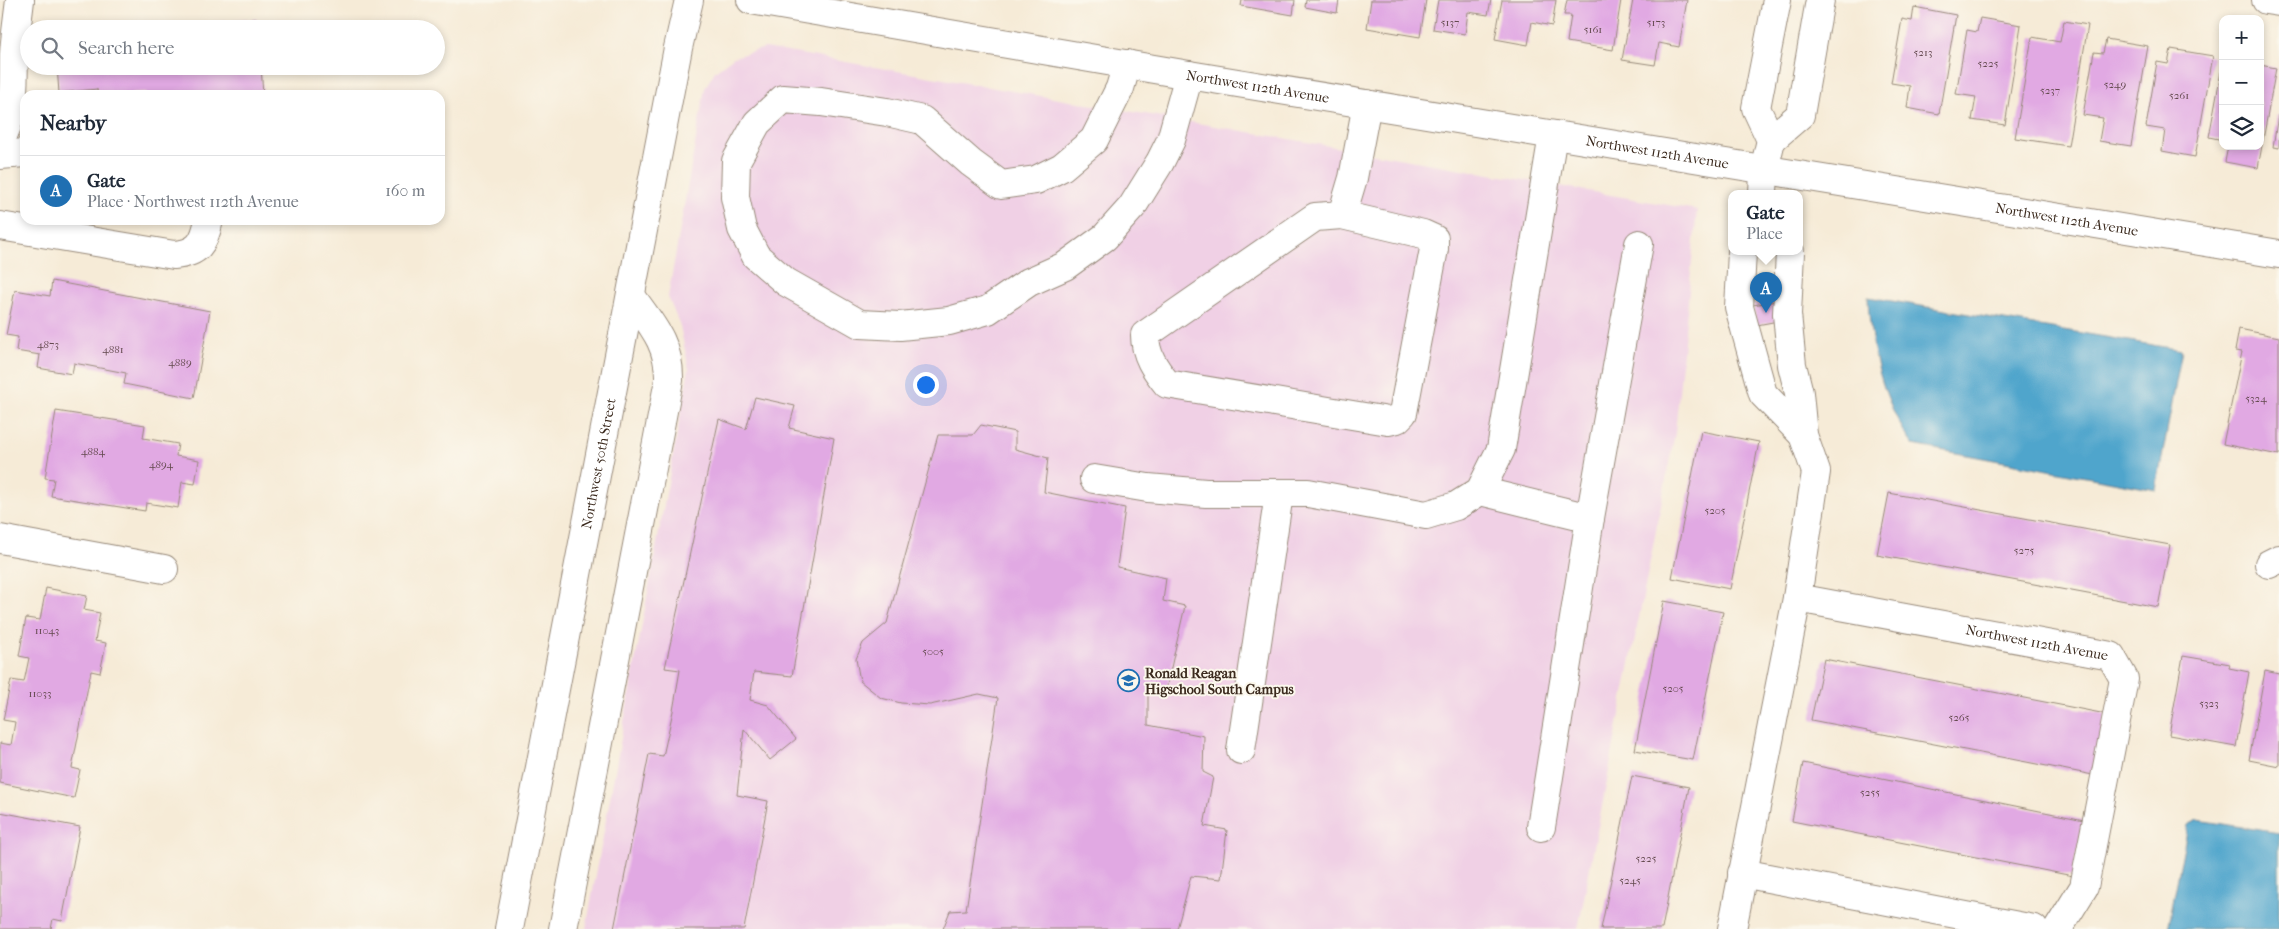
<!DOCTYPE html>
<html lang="en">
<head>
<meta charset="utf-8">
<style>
  body { margin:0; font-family:"IM FELL French Canon",serif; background:#f6f6f7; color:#1f2937 }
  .controls { position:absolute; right:15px; top:15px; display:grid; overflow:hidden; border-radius:10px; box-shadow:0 2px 8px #0003 }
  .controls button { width:45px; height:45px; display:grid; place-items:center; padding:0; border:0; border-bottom:1px solid #e0e1e3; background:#fff; color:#1f2937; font:25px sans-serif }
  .you { position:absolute; left:925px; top:384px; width:18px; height:18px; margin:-12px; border:4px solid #fff; border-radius:50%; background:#1a73e8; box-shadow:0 0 0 8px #1a73e833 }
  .badge { display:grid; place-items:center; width:32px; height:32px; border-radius:50%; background:#1f6fb2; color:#fff; font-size:16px; font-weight:700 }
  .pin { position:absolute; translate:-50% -41px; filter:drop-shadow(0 1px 2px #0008) }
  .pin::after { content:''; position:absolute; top:26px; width:18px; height:15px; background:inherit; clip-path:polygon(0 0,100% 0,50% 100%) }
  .popup { position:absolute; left:1728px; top:190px; width:75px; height:65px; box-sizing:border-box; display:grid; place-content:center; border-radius:10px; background:#fff; filter:drop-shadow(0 1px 4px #0005); font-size:16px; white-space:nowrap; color:#747a83 }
  .popup b { font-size:19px; color:#1f2937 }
  .popup::after { content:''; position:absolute; left:50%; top:100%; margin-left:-10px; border:10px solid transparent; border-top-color:#fff }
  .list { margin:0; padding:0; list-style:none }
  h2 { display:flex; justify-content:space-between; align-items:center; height:65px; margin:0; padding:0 20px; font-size:21px }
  h2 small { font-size:16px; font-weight:400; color:#747a83 }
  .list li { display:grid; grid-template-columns:32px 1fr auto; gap:15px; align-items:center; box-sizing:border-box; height:70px; padding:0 20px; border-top:1px solid #e0e1e3 }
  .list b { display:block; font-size:19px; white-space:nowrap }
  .list p { margin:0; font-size:16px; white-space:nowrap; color:#747a83 }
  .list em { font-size:16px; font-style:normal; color:#747a83 }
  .icon { flex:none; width:28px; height:28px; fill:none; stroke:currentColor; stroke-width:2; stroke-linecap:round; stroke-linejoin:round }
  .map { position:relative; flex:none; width:2279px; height:929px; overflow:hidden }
  .search { position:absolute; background:#fff; box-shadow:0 2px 8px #0003; left:20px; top:20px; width:425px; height:55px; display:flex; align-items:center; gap:12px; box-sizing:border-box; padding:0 18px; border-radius:28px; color:#747a83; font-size:19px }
  .panel { position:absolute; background:#fff; box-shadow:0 2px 8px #0003; left:20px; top:90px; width:425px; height:135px; border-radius:15px }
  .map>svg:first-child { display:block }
  .built { fill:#f0d0e5 }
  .water { fill:#50a5cc; stroke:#466875 }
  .building { fill:#e1a9e3 }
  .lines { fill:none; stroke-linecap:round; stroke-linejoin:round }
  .minor-casing { stroke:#988a7a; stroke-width:30 }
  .minor { stroke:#fff; stroke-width:28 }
  .labels { text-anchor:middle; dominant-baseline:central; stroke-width:4; stroke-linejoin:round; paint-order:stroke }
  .number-label { font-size:11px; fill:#644a4f }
  .street-label { font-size:14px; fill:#3b2a1e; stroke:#fbf7ec }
  .poi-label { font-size:14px; font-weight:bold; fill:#3b2a1e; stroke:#fbf7ec; text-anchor:start }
</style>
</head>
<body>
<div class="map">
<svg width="2279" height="929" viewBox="0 0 2279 929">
  <rect width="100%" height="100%" fill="#fbf7ec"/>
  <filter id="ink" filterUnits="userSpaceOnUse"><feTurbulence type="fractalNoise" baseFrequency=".02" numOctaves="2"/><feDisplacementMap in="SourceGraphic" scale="10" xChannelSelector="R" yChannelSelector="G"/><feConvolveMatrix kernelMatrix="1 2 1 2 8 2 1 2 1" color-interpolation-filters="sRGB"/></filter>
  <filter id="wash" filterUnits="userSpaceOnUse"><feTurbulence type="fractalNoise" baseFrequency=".0096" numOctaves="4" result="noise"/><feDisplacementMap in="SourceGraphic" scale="20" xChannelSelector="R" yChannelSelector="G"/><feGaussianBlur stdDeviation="1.12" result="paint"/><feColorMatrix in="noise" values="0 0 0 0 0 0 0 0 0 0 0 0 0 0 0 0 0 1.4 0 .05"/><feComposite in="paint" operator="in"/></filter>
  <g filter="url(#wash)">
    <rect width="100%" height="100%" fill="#f6ebd7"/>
    <!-- built -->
    <path class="built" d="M765,48L1697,210L1675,433L1578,929H586L689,369L680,326L668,297L705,88L715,71L734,57Z"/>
    <!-- water -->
    <g class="water">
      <path d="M1868,297L2182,350L2156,490L1913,445C1883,403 1870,349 1868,297Z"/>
      <path d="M2198,820L2279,833V929H2168L2188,825Z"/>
    </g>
    <g id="blocks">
      <!-- building -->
      <g class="building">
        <path d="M1242,0H1295L1293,15L1241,6Z"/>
        <path d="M1306,0H1339L1337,13L1305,7Z"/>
        <path d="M1371,0H1426L1420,37L1367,28Z"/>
        <path d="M1438,0H1491L1488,15L1468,12L1465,34L1433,29Z"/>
        <path d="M1502,0H1556L1552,26L1532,22L1528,45L1495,39Z"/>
        <path d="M1567,0H1621L1613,50L1567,42L1571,15H1564Z"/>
        <path d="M1633,0H1687L1679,47L1659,43L1655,65L1622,60Z"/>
        <path d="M1914,7L1956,15L1939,114L1907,108L1910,86L1891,83L1902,19L1912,21Z"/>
        <path d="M1980,18L2021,25L2005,125L1972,120L1976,97L1956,94L1967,30L1977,32Z"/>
        <path d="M257,19L258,29H139V27Z"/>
        <path d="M2064,21L2088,25L2068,146L2015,138L2032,37L2060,42Z"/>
        <path d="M2106,39L2148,46L2131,146L2099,141L2103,118L2083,115L2094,52L2103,53Z"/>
        <path d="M2171,49L2213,56L2195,157L2162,151L2165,130L2146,127L2157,62L2168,64Z"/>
        <path d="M2260,65L2276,68L2258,168L2225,162L2228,146H2260Z"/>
        <path d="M57,66H261L263,95H146V92L131,93V95H98L97,89L59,93Z"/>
        <path d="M2221,72L2223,73V140L2209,137Z"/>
        <path d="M2278,115H2279V148L2273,147Z"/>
        <path d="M52,281L210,311L194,398L124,384L126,373L74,363L72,374L38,368L40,355L16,351L18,337L6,335L15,290L50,296Z"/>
        <path d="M1776,301L1778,321L1757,325L1753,305Z"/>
        <path d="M2239,329L2279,337V455L2223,444L2242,352L2235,351Z"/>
        <path d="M755,397L795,406L789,428L834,438L792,676L754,672L750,700L768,705L796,739L770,760L744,729L737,795L768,801L744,929H614L649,754L663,756L673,711L680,670L665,668L719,419L746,429Z"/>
        <path d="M56,411L145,425L143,438L178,444L176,456L199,460L195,484L182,482L178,508L146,503L145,511L51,496L54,479L45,478Z"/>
        <path d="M981,425L1015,432V449L1048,458L1044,492L1125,508L1117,567L1166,578L1163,601L1185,606L1165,694L1148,692V725L1204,736L1203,772L1213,777L1204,826L1227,830L1221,879L1191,876L1177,929H943L950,911L966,910L998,698L979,694L930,705L901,703L881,698L860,681L856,659L863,643L887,623L938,435H973Z"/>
        <path d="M1701,431L1759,442L1730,589L1672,578Z"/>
        <path d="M1889,493L2170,545L2158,607L1877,555Z"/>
        <path d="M46,588L87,596L84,610L100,613L95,641L106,643L100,673L91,671L72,768L80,770L74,798L0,783V743L11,745L15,722L3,720L11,680L24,682L29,658L19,656L26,618L40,620Z"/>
        <path d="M1664,601L1723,612L1693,760L1635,750Z"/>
        <path d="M2183,656L2230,664L2229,668L2249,672L2236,747L2169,735Z"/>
        <path d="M1824,659L2106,714L2093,775L1811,720Z"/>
        <path d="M2265,671L2279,674V766L2249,760Z"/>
        <path d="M1803,763L2084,820L2073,876L1792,821Z"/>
        <path d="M1632,776L1689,787L1662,929H1601Z"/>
        <path d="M0,812L80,827L62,921L53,919L51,929H0Z"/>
      </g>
    </g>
  </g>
  <g filter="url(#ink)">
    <use href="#blocks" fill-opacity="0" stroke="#988a7a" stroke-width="1"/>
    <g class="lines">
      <defs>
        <g id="minor">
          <path id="s1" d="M751,0L1189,75L2279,254"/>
          <path d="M2266,0L2279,2"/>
          <path d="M1127,64L1120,88L1094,140L1062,167L1036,180L1001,185L971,163L922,120L887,112L821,102L783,99L757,123L736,161L735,197L742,229L756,256L786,282L860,324L900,326L949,321L988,310L1029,282L1065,266L1105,237L1132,207L1160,162L1171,140L1189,75"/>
          <path d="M1771,140L1800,115L1820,0"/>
          <path d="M0,141C16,114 13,84 14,54C15,36 18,18 20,0"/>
          <path d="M0,155L25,153"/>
          <path d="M1763,194L1764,170L1771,140L1756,108L1777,0"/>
          <path d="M1342,215L1315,217L1145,335C1145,355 1155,369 1167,384L1388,421L1397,419L1403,413L1434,249V239L1423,234L1342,215L1353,178L1367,104"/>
          <path d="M0,226L174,255C198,253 204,244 209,220"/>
          <path d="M1742,252L1739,307L1763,394L1803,435"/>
          <path d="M1094,479L1148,488L1206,493H1308L1426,515L1456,506L1480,491L1501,449L1553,135"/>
          <path d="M1480,491L1590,518"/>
          <path d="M0,539L164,569"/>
          <path d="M2269,564L2279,559"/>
          <path id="s2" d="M1797,598L2111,656L2124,679L2084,887L2058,929"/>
          <path d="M1241,750L1279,494"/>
          <path d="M1541,827L1590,518L1639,244"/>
          <path d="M1742,873L2034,929"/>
          <path id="s3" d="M509,929L678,48L689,0"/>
          <path d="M563,929L669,380C670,344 651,324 631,296"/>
          <path d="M1732,929L1797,598L1816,472L1803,435L1799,393L1792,365L1787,314L1790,252"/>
        </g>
      </defs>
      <!-- minor casing -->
      <use href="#minor" class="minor-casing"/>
      <!-- minor -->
      <use href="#minor" class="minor"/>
    </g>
  </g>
  <!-- icons -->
  <defs>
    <symbol id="school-ring" viewBox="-11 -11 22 22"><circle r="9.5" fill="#fbf7ec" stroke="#1f6fb2" stroke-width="1.5"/><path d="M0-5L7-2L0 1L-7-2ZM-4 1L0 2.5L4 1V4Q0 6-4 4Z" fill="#1f6fb2"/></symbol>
  </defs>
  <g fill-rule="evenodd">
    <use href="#school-ring" x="1116" y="668" width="25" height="25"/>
  </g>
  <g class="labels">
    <!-- number labels -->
    <g class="number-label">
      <text x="1450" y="22">5137</text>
      <text x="1656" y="22">5173</text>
      <text x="1593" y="29">5161</text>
      <text x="1923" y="52">5213</text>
      <text x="1988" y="63">5225</text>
      <text x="2115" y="84">5249</text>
      <text x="2050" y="90">5237</text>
      <text x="2179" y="95">5261</text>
      <text x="48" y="344">4873</text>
      <text x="113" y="349">4881</text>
      <text x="180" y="362">4889</text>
      <text x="2256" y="398">5324</text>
      <text x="93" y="451">4884</text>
      <text x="161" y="464">4894</text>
      <text x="1715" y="510">5205</text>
      <text x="2024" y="550">5275</text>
      <text x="47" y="630">11043</text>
      <text x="933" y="651">5005</text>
      <text x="1673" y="688">5205</text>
      <text x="40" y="693">11033</text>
      <text x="2209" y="703">5323</text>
      <text x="1959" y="717">5265</text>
      <text x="1870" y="792">5255</text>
      <text x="1646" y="858">5225</text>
      <text x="1630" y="880">5245</text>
    </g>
    <!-- street labels -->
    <g class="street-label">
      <text stroke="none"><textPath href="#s1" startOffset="514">Northwest 112th Avenue</textPath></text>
      <text stroke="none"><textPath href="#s1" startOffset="919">Northwest 112th Avenue</textPath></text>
      <text stroke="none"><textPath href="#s1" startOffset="1334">Northwest 112th Avenue</textPath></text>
      <text stroke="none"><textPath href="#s3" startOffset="474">Northwest 50th Street</textPath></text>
      <text stroke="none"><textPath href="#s2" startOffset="244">Northwest 112th Avenue</textPath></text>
    </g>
    <!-- poi labels -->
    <g class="poi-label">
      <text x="1145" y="673">Ronald Reagan<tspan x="1145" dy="16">Higschool South Campus</tspan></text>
    </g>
  </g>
</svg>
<div class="controls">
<button>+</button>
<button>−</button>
<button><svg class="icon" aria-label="layers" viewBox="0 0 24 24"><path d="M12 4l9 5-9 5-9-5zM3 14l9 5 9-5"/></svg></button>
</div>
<div class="you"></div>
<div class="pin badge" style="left:1766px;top:313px">A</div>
<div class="popup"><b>Gate</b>Place</div>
<div class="search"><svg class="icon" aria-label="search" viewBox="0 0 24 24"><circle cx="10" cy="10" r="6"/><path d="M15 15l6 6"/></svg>Search here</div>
<section class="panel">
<h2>Nearby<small></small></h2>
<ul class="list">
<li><span class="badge">A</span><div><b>Gate</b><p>Place · Northwest 112th Avenue</p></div><em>160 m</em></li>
</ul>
</section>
</div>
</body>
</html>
